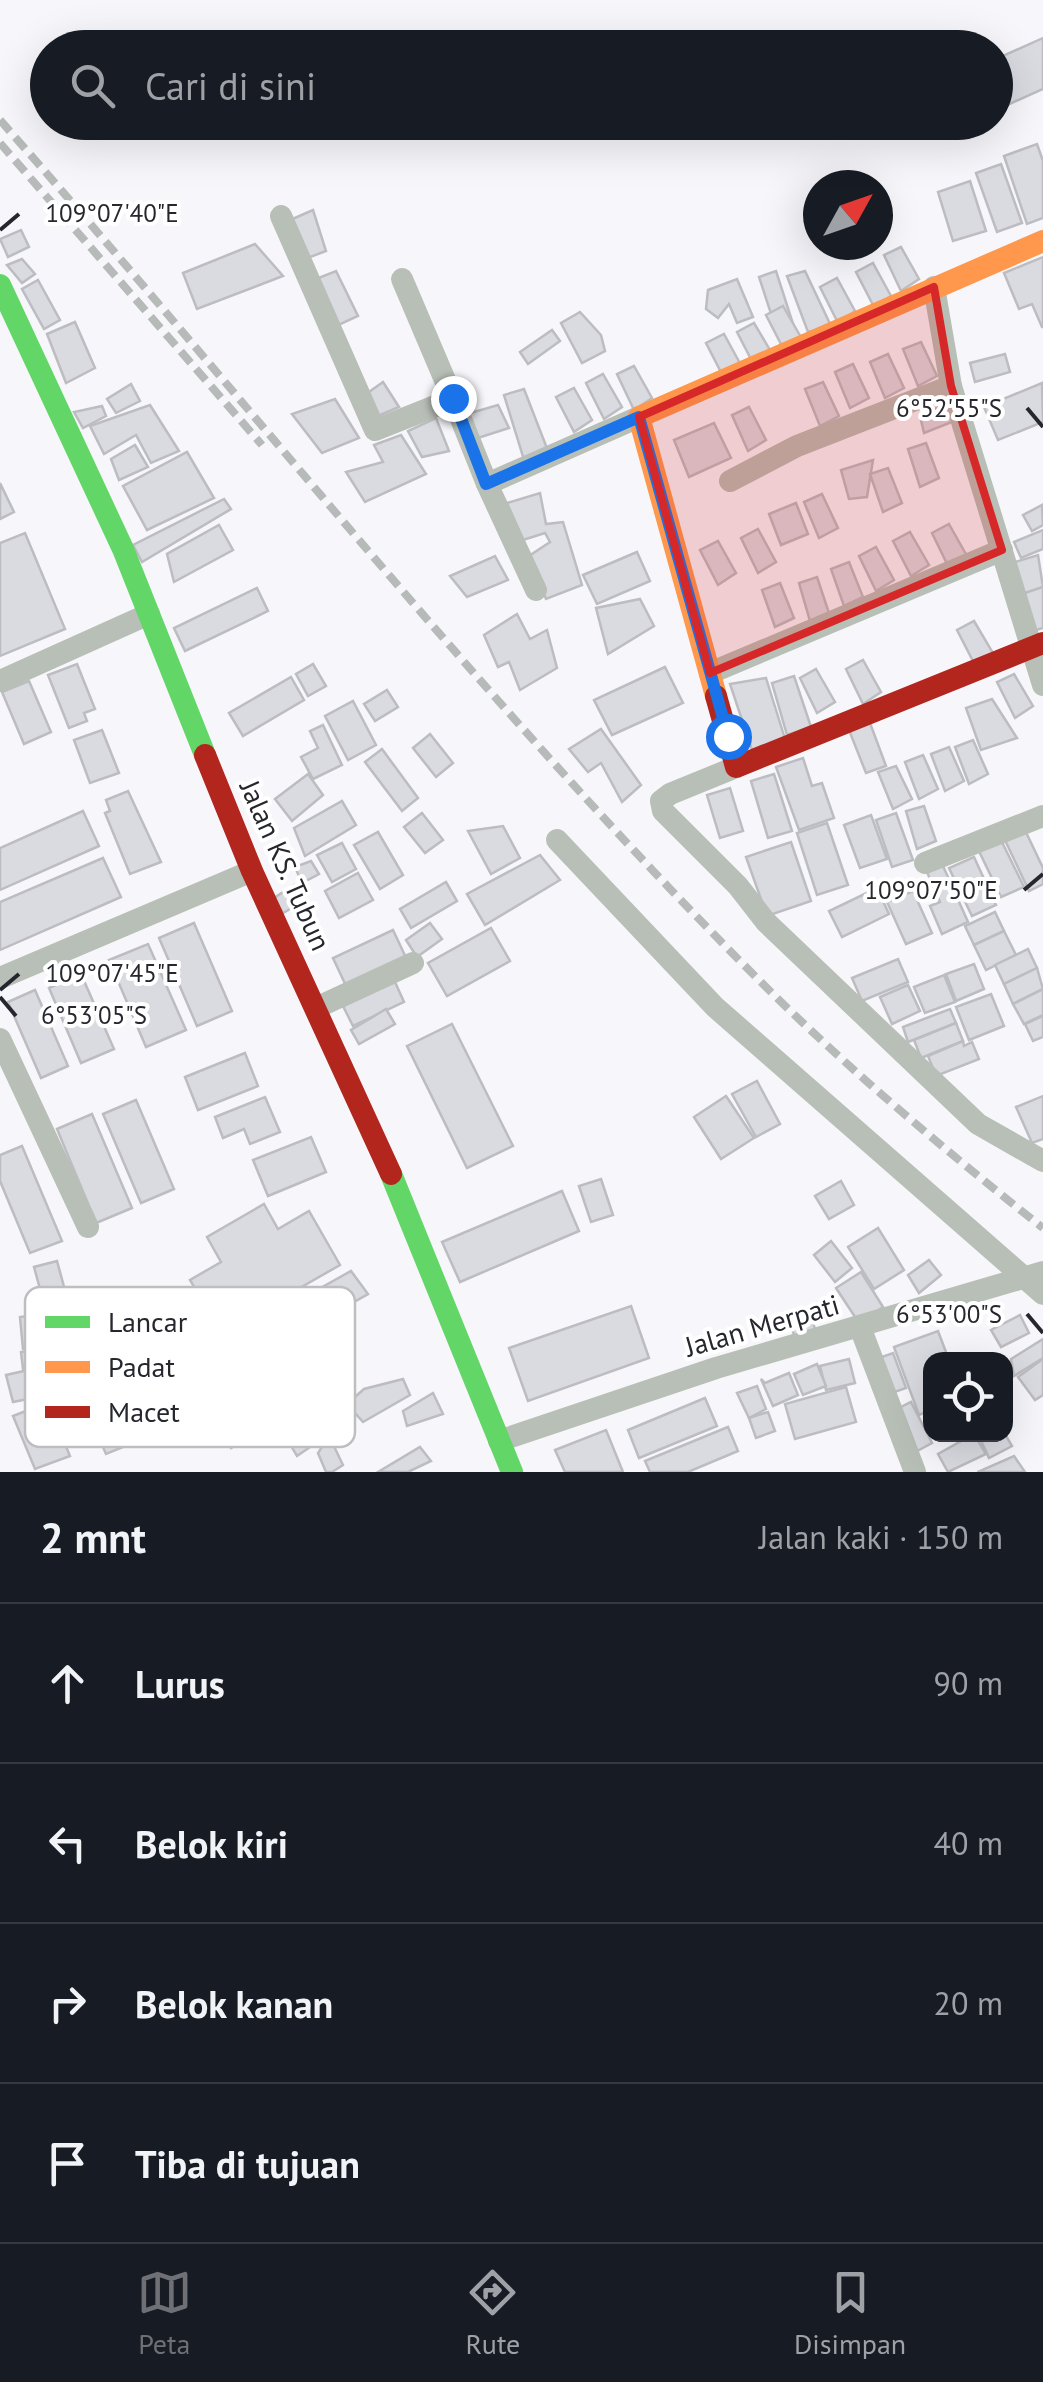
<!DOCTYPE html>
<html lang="id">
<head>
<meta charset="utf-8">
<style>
  body { margin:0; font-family:"PT Sans",sans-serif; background:#242831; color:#f1f3f6 }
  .controls { position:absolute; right:30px; bottom:30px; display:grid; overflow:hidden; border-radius:20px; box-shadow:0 10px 40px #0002 }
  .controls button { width:90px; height:90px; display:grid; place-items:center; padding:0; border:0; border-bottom:2px solid #363941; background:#171b24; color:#f1f3f6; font:50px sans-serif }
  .compass { position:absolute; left:803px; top:170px; width:90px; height:90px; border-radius:50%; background:#171b24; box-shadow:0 10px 40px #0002; rotate:50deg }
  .stop { position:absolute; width:30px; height:30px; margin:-22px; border:8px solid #1a73e8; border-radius:50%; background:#fff }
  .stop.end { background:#1a73e8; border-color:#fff; box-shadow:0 2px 10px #0008 }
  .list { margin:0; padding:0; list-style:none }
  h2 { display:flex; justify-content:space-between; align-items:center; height:130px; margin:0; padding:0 40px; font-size:42px }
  h2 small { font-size:32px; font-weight:400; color:#9ea1a6 }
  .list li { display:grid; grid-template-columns:65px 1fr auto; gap:30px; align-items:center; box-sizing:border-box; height:160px; padding:0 40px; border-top:2px solid #363941 }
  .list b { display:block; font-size:38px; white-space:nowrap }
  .list em { font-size:32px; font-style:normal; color:#9ea1a6 }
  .icon { flex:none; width:55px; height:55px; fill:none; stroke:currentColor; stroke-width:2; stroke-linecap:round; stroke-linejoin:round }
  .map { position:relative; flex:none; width:1043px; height:1472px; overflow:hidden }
  .search { position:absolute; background:#171b24; box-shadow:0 10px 40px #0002; left:30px; right:30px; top:30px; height:110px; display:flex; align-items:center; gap:25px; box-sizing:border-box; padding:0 35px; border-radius:55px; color:#9ea1a6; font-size:38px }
  .sheet { height:770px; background:#171b24 }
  nav { display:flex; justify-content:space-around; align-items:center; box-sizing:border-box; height:140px; border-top:2px solid #363941; background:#171b24; font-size:28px; color:#9ea1a6 }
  nav a { display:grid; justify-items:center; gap:5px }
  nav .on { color:#6f7076 }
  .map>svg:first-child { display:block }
  .building { fill:#dadbe1; stroke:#bcbcc1; stroke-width:2.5 }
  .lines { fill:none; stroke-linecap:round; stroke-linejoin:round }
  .street { stroke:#b8bfb6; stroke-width:22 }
  .fast { stroke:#63d668; stroke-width:22 }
  .slow { stroke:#ff974d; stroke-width:22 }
  .jam { stroke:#b3261e; stroke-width:22 }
  .rail { stroke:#b6bab8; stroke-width:8; stroke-dasharray:15 8; stroke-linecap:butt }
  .route { stroke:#1a73e8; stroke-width:12 }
  .marked { fill:#d62828; fill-opacity:0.2; stroke:#d62828; stroke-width:8; stroke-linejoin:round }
  .ticks { fill:none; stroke:#26272e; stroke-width:4 }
  .labels { text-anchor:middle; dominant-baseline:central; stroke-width:8; stroke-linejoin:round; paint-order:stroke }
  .street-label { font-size:28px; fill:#26272e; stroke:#fff }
  .key { fill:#fff; stroke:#bebec0; stroke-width:2.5 }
  .key-label { font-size:28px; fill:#26272e }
  .ticks-label { font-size:25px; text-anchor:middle; fill:#26272e; stroke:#fff; stroke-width:8; stroke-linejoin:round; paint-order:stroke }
</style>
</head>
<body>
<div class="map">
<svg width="1043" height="1472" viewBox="0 0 1043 1472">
  <rect width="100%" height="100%" fill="#f7f7fb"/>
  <!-- building -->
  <g class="building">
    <path d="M1043,38V89L996,110V59Z"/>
    <path d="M1037,144L1043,161V218L1027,224L1004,156Z"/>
    <path d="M1001,164L1022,223L997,232L976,173Z"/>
    <path d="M970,181L986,231L953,241L938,192Z"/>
    <path d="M313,210L326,251L305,259L288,221Z"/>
    <path d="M21,230L29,247L8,257L0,239Z"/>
    <path d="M255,244L283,276L197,309L183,273Z"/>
    <path d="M901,247L919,279L901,291L884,255Z"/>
    <path d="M1043,257V327H1042L1032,304L1019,309L1004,273Z"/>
    <path d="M22,259L35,274L22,283L7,265Z"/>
    <path d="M873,263L891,296L874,307L856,272Z"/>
    <path d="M336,271L358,316L334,327L316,279Z"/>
    <path d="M776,271L795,330L778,335L759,277Z"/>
    <path d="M805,271L831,326L808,332L787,276Z"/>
    <path d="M837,278L855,311L838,323L820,287Z"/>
    <path d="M737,279L753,317L737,323L729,304L718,318L706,309L708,290Z"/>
    <path d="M38,280L60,320L44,329L22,289Z"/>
    <path d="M783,306L802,339L784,350L766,315Z"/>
    <path d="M580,312L601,335L605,351L582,363L561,323Z"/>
    <path d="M75,322L95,368L66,383L47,334Z"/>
    <path d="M754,323L773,355L755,367L737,332Z"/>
    <path d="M552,330L560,341L528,364L520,352Z"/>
    <path d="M724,334L742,367L724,378L706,343Z"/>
    <path d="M921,342L937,376L918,386L903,349Z"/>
    <path d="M888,354L904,388L885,398L870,362Z"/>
    <path d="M1005,354L1010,372L975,382L970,363Z"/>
    <path d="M853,364L869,398L850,408L835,372Z"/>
    <path d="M634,366L652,398L634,410L617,374Z"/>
    <path d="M603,374L622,407L604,419L586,383Z"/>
    <path d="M383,382L399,407L371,419L362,397Z"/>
    <path d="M823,382L839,416L820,426L805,389Z"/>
    <path d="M1042,383L1043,422L998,440L984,407Z"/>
    <path d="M131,384L140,401L116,413L107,399Z"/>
    <path d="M574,388L592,420L574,432L556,397Z"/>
    <path d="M524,389L548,451L525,463L504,395Z"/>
    <path d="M335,399L359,438L322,453L292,414Z"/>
    <path d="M949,402L952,422L924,433L920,416Z"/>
    <path d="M150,405L179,451L151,463L136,435L104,454L90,426Z"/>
    <path d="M498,405L509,428L478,438L467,414Z"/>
    <path d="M102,406L106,416L83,428L74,412Z"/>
    <path d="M749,407L766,440L748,451L732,415Z"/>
    <path d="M436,418L449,451L422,457L408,431Z"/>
    <path d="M714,423L731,458L689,477L674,440Z"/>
    <path d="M401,435L426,474L365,502L346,472L383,462L374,445Z"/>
    <path d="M926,443L939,478L920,487L908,449Z"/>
    <path d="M135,445L148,467L119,480L111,459Z"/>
    <path d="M187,452L214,498L147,530L123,486Z"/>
    <path d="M873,460L867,497L849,499L841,470Z"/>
    <path d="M888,468L902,503L883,512L870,474Z"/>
    <path d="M0,483L14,512L0,519Z"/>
    <path d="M540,493L546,524L563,522L582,585L546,599L529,556L550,542L545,533L523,540L507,503Z"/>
    <path d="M822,494L838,528L819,538L804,502Z"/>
    <path d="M224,499L231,509L142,562L133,545Z"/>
    <path d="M796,503L808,534L781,545L769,514Z"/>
    <path d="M1042,505L1043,525L1032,531L1023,515Z"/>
    <path d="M949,524L967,556L949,568L932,533Z"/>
    <path d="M219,525L233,550L174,582L167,554Z"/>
    <path d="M758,529L776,562L758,573L741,538Z"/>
    <path d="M1043,530V549L1021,558L1014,542Z"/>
    <path d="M910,532L929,565L911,576L893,541Z"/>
    <path d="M25,533L65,629L0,656V543Z"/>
    <path d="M718,541L736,573L718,585L700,550Z"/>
    <path d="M876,547L894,580L876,591L859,556Z"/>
    <path d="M637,552L650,581L597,604L583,575Z"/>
    <path d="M1038,555L1043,587L1022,594L1012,563Z"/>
    <path d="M495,556L508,580L467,597L450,576Z"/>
    <path d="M849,562L863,597L844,606L831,569Z"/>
    <path d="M817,577L829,613L810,621L799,583Z"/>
    <path d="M780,583L794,618L775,627L762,590Z"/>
    <path d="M1043,587V628L1033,631L1022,594Z"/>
    <path d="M257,588L268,611L185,651L174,628Z"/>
    <path d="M640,599L654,626L608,654L596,608Z"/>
    <path d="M517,614L530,639L547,630L557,668L520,690L509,662L498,667L484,635Z"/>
    <path d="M974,621L993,653L975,665L957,630Z"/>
    <path d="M863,660L881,692L863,704L846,669Z"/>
    <path d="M77,664L95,709L84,713L87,721L69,728L48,675Z"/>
    <path d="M313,664L326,686L308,696L296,674Z"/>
    <path d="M665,667L683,703L612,735L594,700Z"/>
    <path d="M816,669L835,702L817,713L800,678Z"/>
    <path d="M1014,674L1033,706L1015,718L997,682Z"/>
    <path d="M794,676L811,727L787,735L772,683Z"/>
    <path d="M291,677L304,700L243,736L229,713Z"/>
    <path d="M766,678L786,742L752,750L730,684Z"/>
    <path d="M29,681L51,732L24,744L2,692Z"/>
    <path d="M387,690L398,707L375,721L364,704Z"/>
    <path d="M992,699L1017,738L981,750L966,708Z"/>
    <path d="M353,701L376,745L348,760L325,716Z"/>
    <path d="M870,723L886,766L866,773L849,730Z"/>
    <path d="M323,725L342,765L313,779L301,757L318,748L310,731Z"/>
    <path d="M601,729L641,785L622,802L601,763L588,772L569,749Z"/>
    <path d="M102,730L119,773L90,783L74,740Z"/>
    <path d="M430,734L453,763L436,777L413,748Z"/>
    <path d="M973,740L988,774L969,784L955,747Z"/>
    <path d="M949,747L964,781L945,791L931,754Z"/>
    <path d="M382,749L418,798L402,811L365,762Z"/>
    <path d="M923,755L938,789L919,799L905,762Z"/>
    <path d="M803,758L812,786L822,783L834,818L799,830L776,767Z"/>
    <path d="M896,766L912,799L893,809L878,772Z"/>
    <path d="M308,774L323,795L292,821L275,799Z"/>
    <path d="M774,774L792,831L768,838L751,781Z"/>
    <path d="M730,788L743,831L720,838L707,795Z"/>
    <path d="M128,791L161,862L130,874L105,813L110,811L106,800Z"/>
    <path d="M342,801L356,825L305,856L294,828Z"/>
    <path d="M924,806L936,841L917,849L906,811Z"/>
    <path d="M83,811L99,846L0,890V848Z"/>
    <path d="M422,813L443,840L425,853L404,827Z"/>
    <path d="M896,813L913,860L892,867L876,820Z"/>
    <path d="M871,815L887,859L860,868L844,825Z"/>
    <path d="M827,823L848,885L817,895L797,833Z"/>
    <path d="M503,826L520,858L491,874L468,831Z"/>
    <path d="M1024,828L1043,868V884L1029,891L1004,838Z"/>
    <path d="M378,832L403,875L380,889L354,845Z"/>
    <path d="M1000,838L1024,887L1001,897L978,849Z"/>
    <path d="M791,842L811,901L767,916L746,857Z"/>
    <path d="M342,843L356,869L332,882L317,855Z"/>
    <path d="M540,855L560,880L485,925L467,894Z"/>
    <path d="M974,857L996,905L972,916L949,868Z"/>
    <path d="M103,858L121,897L0,950V902Z"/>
    <path d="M311,861L319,874L302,883L295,867Z"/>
    <path d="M943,866L968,922L942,934L930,906L940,902L927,872Z"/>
    <path d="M358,873L373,900L339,918L325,891Z"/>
    <path d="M446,882L457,901L411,928L400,909Z"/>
    <path d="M294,885L304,901L283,913L274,898Z"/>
    <path d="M877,888L889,914L842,937L829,911Z"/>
    <path d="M913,891L932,933L906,944L887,902Z"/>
    <path d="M995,912L1004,931L974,945L965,926Z"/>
    <path d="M194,923L232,1011L197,1026L159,938Z"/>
    <path d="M430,923L442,939L417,957L406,940Z"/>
    <path d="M491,928L510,961L447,996L428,963Z"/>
    <path d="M393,930L408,962L348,990L333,958Z"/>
    <path d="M1004,931L1016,955L986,970L974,945Z"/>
    <path d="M148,944L186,1030L146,1047L109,960Z"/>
    <path d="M1028,949L1037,968L1004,984L995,965Z"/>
    <path d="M898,959L908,982L862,1001L852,978Z"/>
    <path d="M974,964L984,989L956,1001L946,974Z"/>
    <path d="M1037,968L1043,989L1013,1004L1004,984Z"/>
    <path d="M81,974L114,1049L81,1063L49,988Z"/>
    <path d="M944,975L955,1002L925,1013L914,987Z"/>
    <path d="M395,982L404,1002L353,1026L343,1006Z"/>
    <path d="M908,985L920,1011L892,1024L880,997Z"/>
    <path d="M1043,989V1015L1024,1024L1013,1004Z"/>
    <path d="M35,990L68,1066L41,1078L8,1002Z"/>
    <path d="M991,994L1004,1026L969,1040L956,1007Z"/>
    <path d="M386,1009L395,1024L359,1044L351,1030Z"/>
    <path d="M950,1009L956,1023L908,1042L903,1027Z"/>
    <path d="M1043,1016V1037L1033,1041L1025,1024Z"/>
    <path d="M956,1023L963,1041L921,1058L914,1040Z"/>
    <path d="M452,1024L513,1146L467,1168L407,1046Z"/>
    <path d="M963,1041L964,1046L972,1042L979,1059L936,1076L928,1056Z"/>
    <path d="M245,1053L258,1086L198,1110L185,1077Z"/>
    <path d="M757,1081L780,1124L756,1137L732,1094Z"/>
    <path d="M726,1096L754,1138L721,1159L694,1117Z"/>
    <path d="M1043,1096V1139L1032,1143L1016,1107Z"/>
    <path d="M265,1097L280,1132L250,1144L244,1129L223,1138L215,1117Z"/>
    <path d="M136,1100L174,1189L141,1203L103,1114Z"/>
    <path d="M92,1114L132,1208L96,1223L57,1129Z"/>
    <path d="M311,1137L326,1172L268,1196L253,1160Z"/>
    <path d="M22,1146L62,1241L30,1253L0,1181V1155Z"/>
    <path d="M601,1179L613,1215L591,1222L579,1186Z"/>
    <path d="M841,1181L854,1205L829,1219L815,1196Z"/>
    <path d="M562,1191L579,1231L460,1282L442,1242Z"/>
    <path d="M264,1204L278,1229L309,1211L340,1265L221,1333L190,1280L221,1262L207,1237Z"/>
    <path d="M878,1228L904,1270L874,1289L848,1247Z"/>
    <path d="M831,1241L852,1268L835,1282L814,1255Z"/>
    <path d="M929,1260L941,1275L919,1293L908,1275Z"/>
    <path d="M57,1261L69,1305L46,1311L34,1267Z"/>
    <path d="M351,1271L368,1294L297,1334L283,1309Z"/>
    <path d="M861,1272L883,1307L859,1323L836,1288Z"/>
    <path d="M631,1306L649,1358L528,1401L509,1348Z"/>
    <path d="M809,1308L816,1333L795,1339L788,1313Z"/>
    <path d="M52,1313L50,1346L23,1349L20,1317Z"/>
    <path d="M1020,1315L1029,1333L1001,1347L991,1330Z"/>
    <path d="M938,1331L949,1360H930V1410L919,1415L894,1347Z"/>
    <path d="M114,1339L155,1434L106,1454L91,1420L74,1428L71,1420L63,1423L47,1384L53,1381L51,1376L69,1368L65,1360Z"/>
    <path d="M1043,1339V1358L1014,1376L1011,1359Z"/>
    <path d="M46,1349L48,1366L23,1369L21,1352Z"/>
    <path d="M893,1353L906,1388L889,1394L876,1359Z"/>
    <path d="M849,1359L855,1383L826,1390L820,1366Z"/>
    <path d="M1043,1359V1395L1035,1400L1018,1377Z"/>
    <path d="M817,1364L826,1386L803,1395L794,1374Z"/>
    <path d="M37,1368L43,1396L13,1402L6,1375Z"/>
    <path d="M297,1372L310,1392L318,1388L336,1415L308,1432L316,1443L297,1456L276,1420L231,1448L216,1424Z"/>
    <path d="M789,1373L798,1395L773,1406L761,1379L765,1383Z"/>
    <path d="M403,1379L410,1395L363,1422L347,1404L364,1389Z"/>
    <path d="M757,1386L766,1409L749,1418L737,1393Z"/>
    <path d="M846,1387L856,1422L795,1439L785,1404Z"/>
    <path d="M433,1393L443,1414L407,1426L403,1411Z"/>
    <path d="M705,1398L717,1426L639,1458L628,1430Z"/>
    <path d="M51,1401L62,1428L46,1435L49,1442L62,1437L70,1456L35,1469L13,1416Z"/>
    <path d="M911,1402L932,1443L917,1451L895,1410Z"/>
    <path d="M768,1412L775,1431L756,1438L749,1418Z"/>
    <path d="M728,1427L738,1451L688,1472H650L645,1461Z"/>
    <path d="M606,1430L623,1472H565L555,1450Z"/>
    <path d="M974,1434L986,1454L948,1472L938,1454Z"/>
    <path d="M978,1434H1005L1012,1446L989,1458Z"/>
    <path d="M329,1436L343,1465L332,1472H326L318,1453Z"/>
    <path d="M420,1447L431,1461L408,1472H378Z"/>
    <path d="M1014,1456L1025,1472H977H978Z"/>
  </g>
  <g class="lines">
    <!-- street -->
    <g class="street">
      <path d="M281,216L375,430L453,399L487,484L639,417"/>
      <path d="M402,279L453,399"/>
      <path d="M934,287L951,386L1043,685"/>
      <path d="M730,481L797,446L951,386"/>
      <path d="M487,484L536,590"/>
      <path d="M710,673L1002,550"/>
      <path d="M0,681L149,614"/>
      <path d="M736,767L670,794L661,801L663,811L738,886L766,922L978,1124L1043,1161"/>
      <path d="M557,840L715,1007L1043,1294"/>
      <path d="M925,863L1043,816"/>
      <path d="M0,978L252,871"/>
      <path d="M318,1007L413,963"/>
      <path d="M0,1039L88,1227"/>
      <path d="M860,1327L915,1472"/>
      <path d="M499,1441L716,1368L1043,1272"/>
    </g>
    <!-- fast -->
    <g class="fast">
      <path d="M0,285L123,549L205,755"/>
      <path d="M391,1174L512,1472"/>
    </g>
    <!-- slow -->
    <path class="slow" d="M716,696L639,417L1043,241"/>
    <!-- jam -->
    <g class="jam">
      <path d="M716,696L736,767L1043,643"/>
      <path d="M205,755L252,871L391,1174"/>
    </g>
    <!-- rail -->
    <g class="rail">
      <path d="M0,120C258,413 499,723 777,998C861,1080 951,1155 1043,1228"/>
      <path d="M0,143L262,445"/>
    </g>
  </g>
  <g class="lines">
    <!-- route -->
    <path class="route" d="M453,398L486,484L639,417L728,736"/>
  </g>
  <!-- marked area -->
  <path class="marked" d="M934,287L951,386L1002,550L710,673L639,417Z"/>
  <!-- ticks -->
  <path class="ticks" d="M0,230L19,214M1027,408L1043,427M1024,890L1043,874M0,990L19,974M0,997L16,1016M1027,1314L1043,1333"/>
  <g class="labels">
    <!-- street labels -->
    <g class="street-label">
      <text transform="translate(286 865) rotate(66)">Jalan KS. Tubun</text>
      <text transform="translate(762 1325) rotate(-16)">Jalan Merpati</text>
    </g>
  </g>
  <!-- legend -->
  <rect x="25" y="1287" width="330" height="160" rx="15" class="key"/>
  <rect x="45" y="1316" width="45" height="12" fill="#63d668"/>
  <rect x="45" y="1361" width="45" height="12" fill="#ff974d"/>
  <rect x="45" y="1406" width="45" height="12" fill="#b3261e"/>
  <g class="key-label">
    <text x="108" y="1332">Lancar</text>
    <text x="108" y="1377">Padat</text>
    <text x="108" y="1422">Macet</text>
  </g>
  <g class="ticks-label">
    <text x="112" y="222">109°07'40"E</text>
    <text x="949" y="417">6°52'55"S</text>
    <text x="931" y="899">109°07'50"E</text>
    <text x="112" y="982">109°07'45"E</text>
    <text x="94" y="1024">6°53'05"S</text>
    <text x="949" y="1323">6°53'00"S</text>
  </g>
</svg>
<div class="controls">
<button><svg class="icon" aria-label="locate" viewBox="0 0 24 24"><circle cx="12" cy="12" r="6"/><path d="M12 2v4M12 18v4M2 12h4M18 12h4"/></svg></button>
</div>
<svg class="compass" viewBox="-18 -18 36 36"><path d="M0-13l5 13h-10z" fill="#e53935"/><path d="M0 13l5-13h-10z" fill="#9ea1a6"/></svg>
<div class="stop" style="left:728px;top:736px"></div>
<div class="stop end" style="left:453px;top:398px"></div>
<div class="search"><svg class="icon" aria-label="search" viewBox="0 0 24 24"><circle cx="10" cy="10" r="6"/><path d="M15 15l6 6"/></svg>Cari di sini</div>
</div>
<section class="sheet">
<h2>2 mnt<small>Jalan kaki · 150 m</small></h2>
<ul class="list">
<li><svg class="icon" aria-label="ahead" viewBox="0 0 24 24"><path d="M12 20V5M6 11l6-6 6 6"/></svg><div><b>Lurus</b></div><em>90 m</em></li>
<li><svg class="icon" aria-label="left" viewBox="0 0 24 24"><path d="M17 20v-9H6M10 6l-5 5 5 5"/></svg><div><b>Belok kiri</b></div><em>40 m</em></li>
<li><svg class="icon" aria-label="right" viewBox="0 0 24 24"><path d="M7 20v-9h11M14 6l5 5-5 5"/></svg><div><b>Belok kanan</b></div><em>20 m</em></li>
<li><svg class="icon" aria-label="arrive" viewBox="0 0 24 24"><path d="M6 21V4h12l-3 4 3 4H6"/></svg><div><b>Tiba di tujuan</b></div></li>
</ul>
</section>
<nav>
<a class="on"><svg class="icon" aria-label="map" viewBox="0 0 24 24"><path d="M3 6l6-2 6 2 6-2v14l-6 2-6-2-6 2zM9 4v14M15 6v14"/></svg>Peta</a>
<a><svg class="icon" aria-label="directions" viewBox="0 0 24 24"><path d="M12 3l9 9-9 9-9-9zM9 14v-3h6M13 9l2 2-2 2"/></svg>Rute</a>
<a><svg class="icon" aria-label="saved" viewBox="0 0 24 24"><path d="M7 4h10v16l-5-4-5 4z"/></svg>Disimpan</a>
</nav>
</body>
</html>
